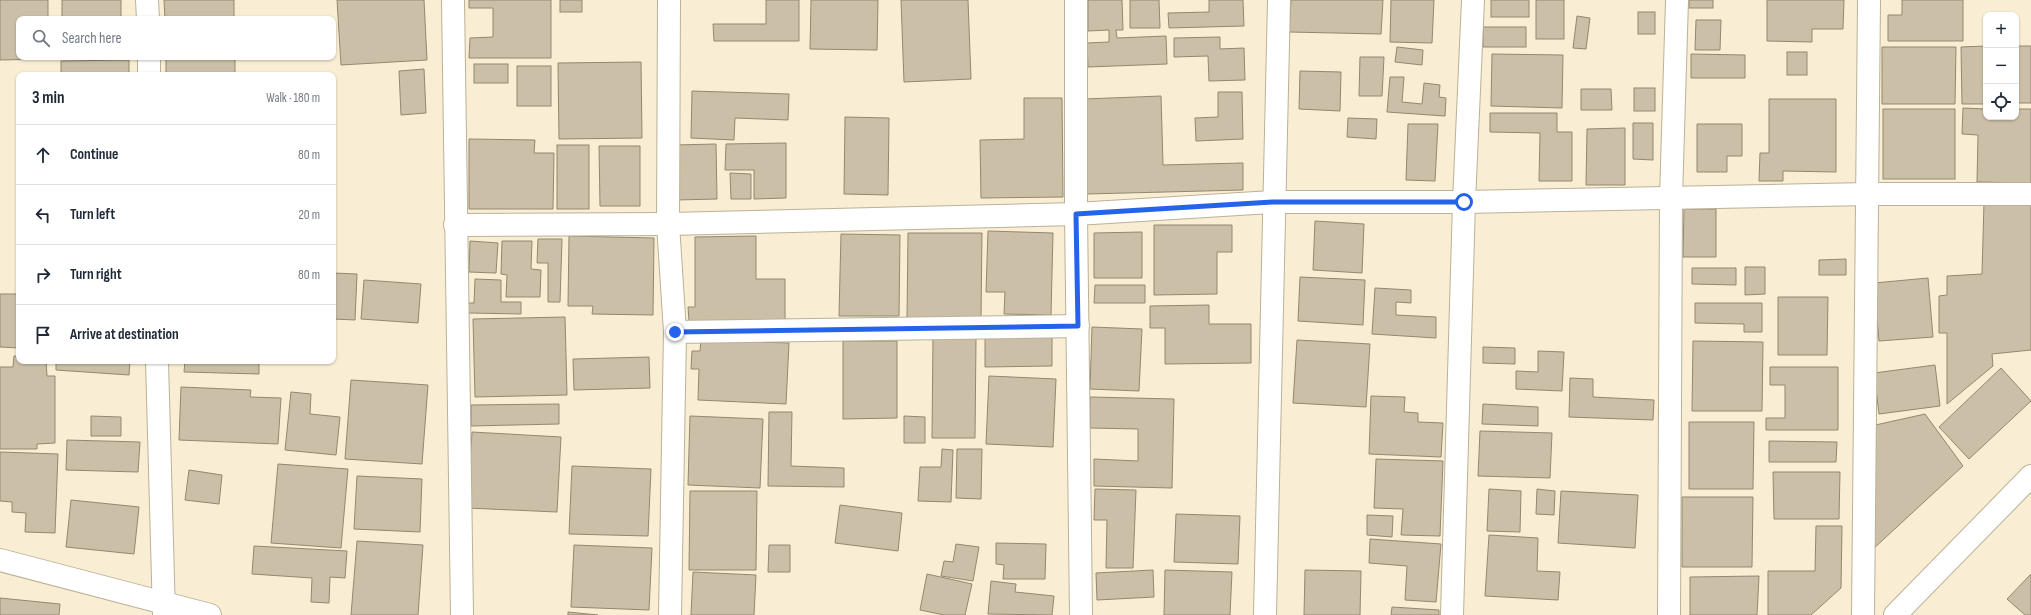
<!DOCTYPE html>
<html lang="en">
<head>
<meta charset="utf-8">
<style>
  body { margin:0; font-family:"Sofia Sans Condensed",sans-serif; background:#f2f2f3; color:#1f2937 }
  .controls { position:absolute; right:12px; top:12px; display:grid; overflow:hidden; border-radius:8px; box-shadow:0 1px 3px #0004 }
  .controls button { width:36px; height:36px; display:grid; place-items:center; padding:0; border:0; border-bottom:1px solid #e0e1e3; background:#fff; color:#1f2937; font:20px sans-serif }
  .stop { position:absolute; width:12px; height:12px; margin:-9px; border:3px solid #2563eb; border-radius:50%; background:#fff }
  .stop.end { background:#2563eb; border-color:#fff; box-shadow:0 1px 4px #0008 }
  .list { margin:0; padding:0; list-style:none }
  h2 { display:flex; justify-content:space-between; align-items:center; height:52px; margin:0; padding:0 16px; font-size:17px }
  h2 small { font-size:13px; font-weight:400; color:#747a83 }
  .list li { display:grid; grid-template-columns:26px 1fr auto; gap:12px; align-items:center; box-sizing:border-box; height:60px; padding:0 16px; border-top:1px solid #e0e1e3 }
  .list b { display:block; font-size:15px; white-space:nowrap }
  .list em { font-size:13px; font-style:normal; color:#747a83 }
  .icon { flex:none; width:22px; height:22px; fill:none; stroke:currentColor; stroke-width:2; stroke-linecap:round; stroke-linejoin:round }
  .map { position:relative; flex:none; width:2031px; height:615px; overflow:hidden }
  .search { position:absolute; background:#fff; box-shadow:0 1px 3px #0004; left:16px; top:16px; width:320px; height:44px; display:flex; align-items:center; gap:10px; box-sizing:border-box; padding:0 14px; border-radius:8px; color:#747a83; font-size:15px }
  .panel { position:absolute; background:#fff; box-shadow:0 1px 3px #0004; left:16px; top:72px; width:320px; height:292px; border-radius:8px }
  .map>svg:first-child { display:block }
  .building { fill:#cbc0a7; stroke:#928870 }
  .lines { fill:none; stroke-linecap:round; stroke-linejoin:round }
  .minor-casing { stroke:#bbb197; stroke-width:24 }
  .tertiary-casing { stroke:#bbb197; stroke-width:24 }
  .minor { stroke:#fff; stroke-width:22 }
  .tertiary { stroke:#fff; stroke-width:22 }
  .route { stroke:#2563eb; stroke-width:5 }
</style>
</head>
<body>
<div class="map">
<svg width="2031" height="615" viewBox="0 0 2031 615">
  <rect width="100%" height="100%" fill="#f9eed4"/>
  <!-- building -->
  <g class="building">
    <path d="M0,0H48V19H19V57H49V59L0,60Z"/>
    <rect x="62" y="0" width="59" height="19"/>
    <path d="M164,0H234V19H165Z"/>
    <path d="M337,0H424L427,60L341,65Z"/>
    <path d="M469,0H551V58H469L470,38L493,37V8H469Z"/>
    <rect x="560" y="0" width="22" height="12"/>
    <path d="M766,0H799V41H714L713,24H766Z"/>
    <path d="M811,0H878L877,50L810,49Z"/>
    <path d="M901,0H968L971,79L904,82Z"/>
    <path d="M1088,0H1122L1123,30H1116L1117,38L1166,36L1167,64L1088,67L1087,43L1109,42V30L1088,31Z"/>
    <path d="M1130,0H1159L1160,28H1130Z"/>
    <path d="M1209,0H1243L1244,26L1169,28L1168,13L1209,12Z"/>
    <path d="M1291,0H1383L1381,34L1289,32Z"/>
    <path d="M1391,0H1434L1432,43L1390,42Z"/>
    <rect x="1491" y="0" width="38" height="17"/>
    <rect x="1536" y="0" width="28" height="39"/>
    <rect x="1689" y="0" width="24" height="8"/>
    <path d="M1767,0H1844L1843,29H1812V42L1767,41Z"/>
    <path d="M1902,0H1963V41H1888V15H1902Z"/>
    <rect x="1638" y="12" width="17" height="22"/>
    <path d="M1577,16L1590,18L1586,49L1573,48Z"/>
    <path d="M1696,20H1721L1720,50H1695Z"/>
    <rect x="1483" y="27" width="43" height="20"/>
    <path d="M1220,37V49L1244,48L1245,80L1209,81L1208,56L1174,57V38Z"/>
    <path d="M1986,46V104H1962L1961,47Z"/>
    <rect x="2016" y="46" width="15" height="57"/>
    <path d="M1397,47L1423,50L1422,65L1395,62Z"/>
    <path d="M1882,47H1956L1955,104H1882Z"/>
    <rect x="1787" y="52" width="20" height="23"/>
    <path d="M1492,54L1563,55L1562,108L1491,106Z"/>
    <path d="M1691,54L1745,55V78H1691Z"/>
    <rect x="166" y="57" width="69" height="18"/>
    <path d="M1360,57H1384L1382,96H1359Z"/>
    <path d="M129,60V75H61V61Z"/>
    <path d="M641,62L642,138L559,139L558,63Z"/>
    <rect x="474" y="64" width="34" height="19"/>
    <rect x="517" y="66" width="34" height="40"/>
    <path d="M424,69L426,113L401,115L399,71Z"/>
    <path d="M1300,71L1341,72L1340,111L1299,109Z"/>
    <path d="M1390,77H1404L1402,102L1422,104L1424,83L1440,85L1439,97L1446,98L1445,116L1387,112Z"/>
    <rect x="1634" y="88" width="21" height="23"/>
    <path d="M1581,89H1611L1612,110H1581Z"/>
    <path d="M692,91L789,94L788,120L735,118L734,140L691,138Z"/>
    <path d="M1218,92H1242L1243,139L1196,141L1195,118L1218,117Z"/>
    <path d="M1161,96L1163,165L1243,163V190L1087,194L1085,99Z"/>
    <path d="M1024,98H1062L1063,197L981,198L980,140L1024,139Z"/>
    <path d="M1769,99H1836V172L1783,171V181H1759L1760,153H1769Z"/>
    <path d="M1963,108L1986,109V117H2016V109H2031V183L1977,182L1978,135L1962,134Z"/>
    <rect x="1883" y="109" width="72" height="70"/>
    <path d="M1490,113H1557V132H1572V181H1539L1540,133L1490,132Z"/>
    <path d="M845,117L889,118L888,195L844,194Z"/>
    <path d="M1348,118L1377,119L1376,139L1347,137Z"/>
    <path d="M1633,123H1653V160L1633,159Z"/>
    <path d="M1408,124H1438L1435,181L1406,180Z"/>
    <path d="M1697,124H1742V156H1727V172H1697Z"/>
    <path d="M1625,128V185H1586L1587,129Z"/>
    <path d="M469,139L535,140L534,153H554L553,209H469Z"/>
    <path d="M786,143V198L754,199V170H725L726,144Z"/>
    <path d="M716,144L717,199L676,200L674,145Z"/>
    <rect x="557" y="145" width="32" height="64"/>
    <path d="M599,146H640V206H600Z"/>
    <path d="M730,173L751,174V199H731Z"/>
    <path d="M1984,202L2031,204V350L1992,354L1993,366L1947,404V333H1939V296L1947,295V276L1982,274Z"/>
    <path d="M1684,209H1716V257H1683Z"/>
    <path d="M1315,221L1364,224L1362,273L1313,270Z"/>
    <path d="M1154,225H1232V252H1217V294L1154,295Z"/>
    <path d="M988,231L1053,233L1051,315L1004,314L1005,292H986Z"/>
    <path d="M1142,232V278H1094V233Z"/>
    <path d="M908,233H982L981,318L907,319Z"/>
    <path d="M841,234L900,235L899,316H839Z"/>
    <path d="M569,236L654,238L653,315L592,314L593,306H568Z"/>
    <path d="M756,236V279H785V320L689,321L688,307H695V237Z"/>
    <path d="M538,239H562L560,302H548V263H537Z"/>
    <path d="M470,241L498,243L496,273L469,272Z"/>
    <path d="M502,241H532L531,269L541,270L540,297H506L507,275L501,274Z"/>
    <path d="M1846,259V275H1819V260Z"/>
    <path d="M1745,267H1765V294L1745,295Z"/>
    <path d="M1692,268H1736V285L1692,284Z"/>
    <path d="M333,273L357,274L355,320L333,319Z"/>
    <path d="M1300,277L1365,280L1363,325L1298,321Z"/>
    <path d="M1928,278L1933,337L1879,341L1874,283Z"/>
    <path d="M475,279L501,280V302H521V314L468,313V303H474Z"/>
    <path d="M364,280L421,284L418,323L361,319Z"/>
    <path d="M1095,285H1145V303H1094Z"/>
    <path d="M1375,288L1411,290V303L1396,302V315L1436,317V338L1372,334Z"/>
    <path d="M0,294H19V348L0,347Z"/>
    <path d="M1778,297H1828L1827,355H1778Z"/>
    <path d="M1695,303H1762V332H1744V324L1695,323Z"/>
    <path d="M1209,305V324H1251V363L1165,364V328H1150V306Z"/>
    <path d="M565,317L567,395L475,397L473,319Z"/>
    <path d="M1092,327L1142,329L1139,391L1090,389Z"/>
    <path d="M1052,331V366L985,367V332Z"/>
    <path d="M933,337H976L975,438H932Z"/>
    <path d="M701,340L789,343L786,404L698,400L699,369H691L692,351H700Z"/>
    <path d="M1297,340L1370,344L1366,407L1293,403Z"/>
    <path d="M843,341H897V418L843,419Z"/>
    <path d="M1693,341L1763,342L1762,411H1692Z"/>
    <path d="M1483,347L1515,348V364L1483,363Z"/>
    <path d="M1538,351L1564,352L1562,391L1516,389V371L1538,372Z"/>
    <path d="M14,356H19V361H46L47,376H55V443L37,444V449H0V367H13Z"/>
    <path d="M649,357L650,388L574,390L573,359Z"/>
    <path d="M56,361H130L129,375L56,370Z"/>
    <path d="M185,361H259V374L184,372Z"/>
    <path d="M1935,365L1940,406L1879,414L1874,373Z"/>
    <path d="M1770,367H1838V430H1766V418H1785V385H1770Z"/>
    <path d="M2001,368L2031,401L1969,459L1939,427Z"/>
    <path d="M989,376L1056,379L1053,447L986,444Z"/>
    <path d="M1570,378L1593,379V397L1654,400L1653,420L1569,417Z"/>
    <path d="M351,380L428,385L422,464L345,459Z"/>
    <path d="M181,387L251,390L250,397L281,398L278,444L179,440Z"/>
    <path d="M291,392L311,394L310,414L340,417L336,455L285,450Z"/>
    <path d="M1371,396L1405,397L1404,412L1418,413V422L1443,423L1441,457L1369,454Z"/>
    <path d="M1090,397L1174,399L1172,488L1094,486V459L1138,461V429L1090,428Z"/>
    <path d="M559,404V424L471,426V405Z"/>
    <path d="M1483,404L1538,407V426L1482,424Z"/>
    <path d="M769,412H792L791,466L844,468V487L768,486Z"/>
    <path d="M1925,414L1963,466L1872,550L1871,426Z"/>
    <path d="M91,416L121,417V436H91Z"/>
    <path d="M690,416L763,419L760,488L688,485Z"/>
    <path d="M904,416L925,417V443H904Z"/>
    <path d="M1689,422H1754L1753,489H1689Z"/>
    <path d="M1480,431L1552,433L1550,478L1478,476Z"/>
    <path d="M472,432L561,437L557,512L467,508Z"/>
    <path d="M67,440L140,442L138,472L66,470Z"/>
    <path d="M1769,441L1837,442L1836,462H1769Z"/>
    <path d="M942,449L953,450L951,502L918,501L920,467H941Z"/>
    <path d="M957,449H982L981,499L956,498Z"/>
    <path d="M0,452L58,454L55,533L25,532L26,513L12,512V502L0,501Z"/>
    <path d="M1376,459L1443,461L1440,536L1401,535L1403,509L1374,508Z"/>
    <path d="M278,464L348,469L341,548L271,543Z"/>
    <path d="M572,466L651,469L648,536L569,534Z"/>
    <path d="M189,470L222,475L219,504L185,500Z"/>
    <path d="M1773,472H1840L1839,519H1774Z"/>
    <path d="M357,476L422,479L420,532L354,529Z"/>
    <path d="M1095,489L1136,490L1133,568H1106L1107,520H1094Z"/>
    <path d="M1489,489L1521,491L1520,532L1487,531Z"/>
    <path d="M1537,489L1555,491L1554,515L1536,514Z"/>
    <path d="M690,491H757L756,570H689Z"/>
    <path d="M1561,491L1638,495L1635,548L1558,543Z"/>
    <path d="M1682,497H1753L1752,567H1682Z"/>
    <path d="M71,500L139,507L134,554L66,547Z"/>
    <path d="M840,505L902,513L898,551L835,543Z"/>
    <path d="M1176,514L1240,516L1238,564L1174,562Z"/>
    <path d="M1367,515L1393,516L1392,537L1367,535Z"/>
    <path d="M1816,526H1842L1841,588L1811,615H1768V571H1815Z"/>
    <path d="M1489,535L1538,538L1537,571L1560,572L1558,600L1485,596Z"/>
    <path d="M1370,539L1441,544L1436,602L1405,600L1407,566L1369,563Z"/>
    <path d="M357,541L423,545L418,615H351Z"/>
    <path d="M996,543L1046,544L1045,579H1003L1004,565L996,564Z"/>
    <path d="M956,544L979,547L973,581L941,576L944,561L953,562Z"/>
    <path d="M574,545L652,548L649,610L571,607Z"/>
    <path d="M769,545H790V572H768Z"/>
    <path d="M254,546L347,551L345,578L330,577L329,603L311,602L312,578L252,574Z"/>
    <path d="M1153,570L1154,597L1097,600L1096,573Z"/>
    <path d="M1165,570L1232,572L1230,615H1164Z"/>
    <path d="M1305,570L1361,571L1360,615H1304Z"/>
    <path d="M693,572L756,575L754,615H691Z"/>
    <path d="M927,574L972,584L965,615H944L920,610Z"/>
    <path d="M2031,574V615H2025L2007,599Z"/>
    <path d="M1759,576L1757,615H1690V577Z"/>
    <path d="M991,581L1016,584L1015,592L1054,596L1052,615L988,614Z"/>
    <path d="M0,598L60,604L59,615H0Z"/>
    <path d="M1392,607L1439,610V615H1391Z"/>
    <path d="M568,612L598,615H568Z"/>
  </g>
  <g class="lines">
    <defs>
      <g id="minor">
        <path d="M147,0L148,19"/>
        <path d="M453,0L462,615"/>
        <path d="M669,0L668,224L675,332L670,615"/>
        <path d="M1076,0V214L1081,615"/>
        <path d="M149,57V75"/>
        <path d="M455,225L668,224L1076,214L1273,202H1464L1868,194H2031"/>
        <path d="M675,332L1078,326"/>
        <path d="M157,361L164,615"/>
        <path d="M1265,615L1279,0"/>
        <path d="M1452,615L1464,202L1473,0"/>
        <path d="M1669,615L1671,198L1677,0"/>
        <path d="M1863,615L1869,0"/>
      </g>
      <g id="tertiary">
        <path d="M0,560L210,615"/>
        <path d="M1895,615L2031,476"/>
      </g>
    </defs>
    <!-- minor casing -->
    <use href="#minor" class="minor-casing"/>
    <!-- tertiary casing -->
    <use href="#tertiary" class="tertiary-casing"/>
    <!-- minor -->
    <use href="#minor" class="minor"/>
    <!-- tertiary -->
    <use href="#tertiary" class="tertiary"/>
  </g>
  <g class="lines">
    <!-- route -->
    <path class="route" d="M675,332L1078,326L1076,214L1273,202H1464"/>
  </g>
</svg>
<div class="controls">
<button>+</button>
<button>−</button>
<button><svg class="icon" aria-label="locate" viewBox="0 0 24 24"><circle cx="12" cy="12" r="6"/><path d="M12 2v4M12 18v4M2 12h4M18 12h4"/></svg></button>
</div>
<div class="stop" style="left:1464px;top:202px"></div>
<div class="stop end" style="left:675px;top:332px"></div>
<div class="search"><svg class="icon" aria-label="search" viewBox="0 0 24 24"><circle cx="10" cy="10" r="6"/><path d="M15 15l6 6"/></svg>Search here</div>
<section class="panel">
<h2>3 min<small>Walk · 180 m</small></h2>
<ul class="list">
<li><svg class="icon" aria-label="ahead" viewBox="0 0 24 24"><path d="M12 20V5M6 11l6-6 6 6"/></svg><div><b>Continue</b></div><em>80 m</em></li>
<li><svg class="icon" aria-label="left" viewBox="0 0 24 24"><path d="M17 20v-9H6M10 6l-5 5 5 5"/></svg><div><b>Turn left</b></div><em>20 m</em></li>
<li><svg class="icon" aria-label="right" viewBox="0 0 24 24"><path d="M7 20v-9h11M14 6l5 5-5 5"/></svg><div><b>Turn right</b></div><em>80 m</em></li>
<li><svg class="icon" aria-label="arrive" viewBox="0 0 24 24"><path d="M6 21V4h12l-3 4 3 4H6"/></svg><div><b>Arrive at destination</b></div></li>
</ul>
</section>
</div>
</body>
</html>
